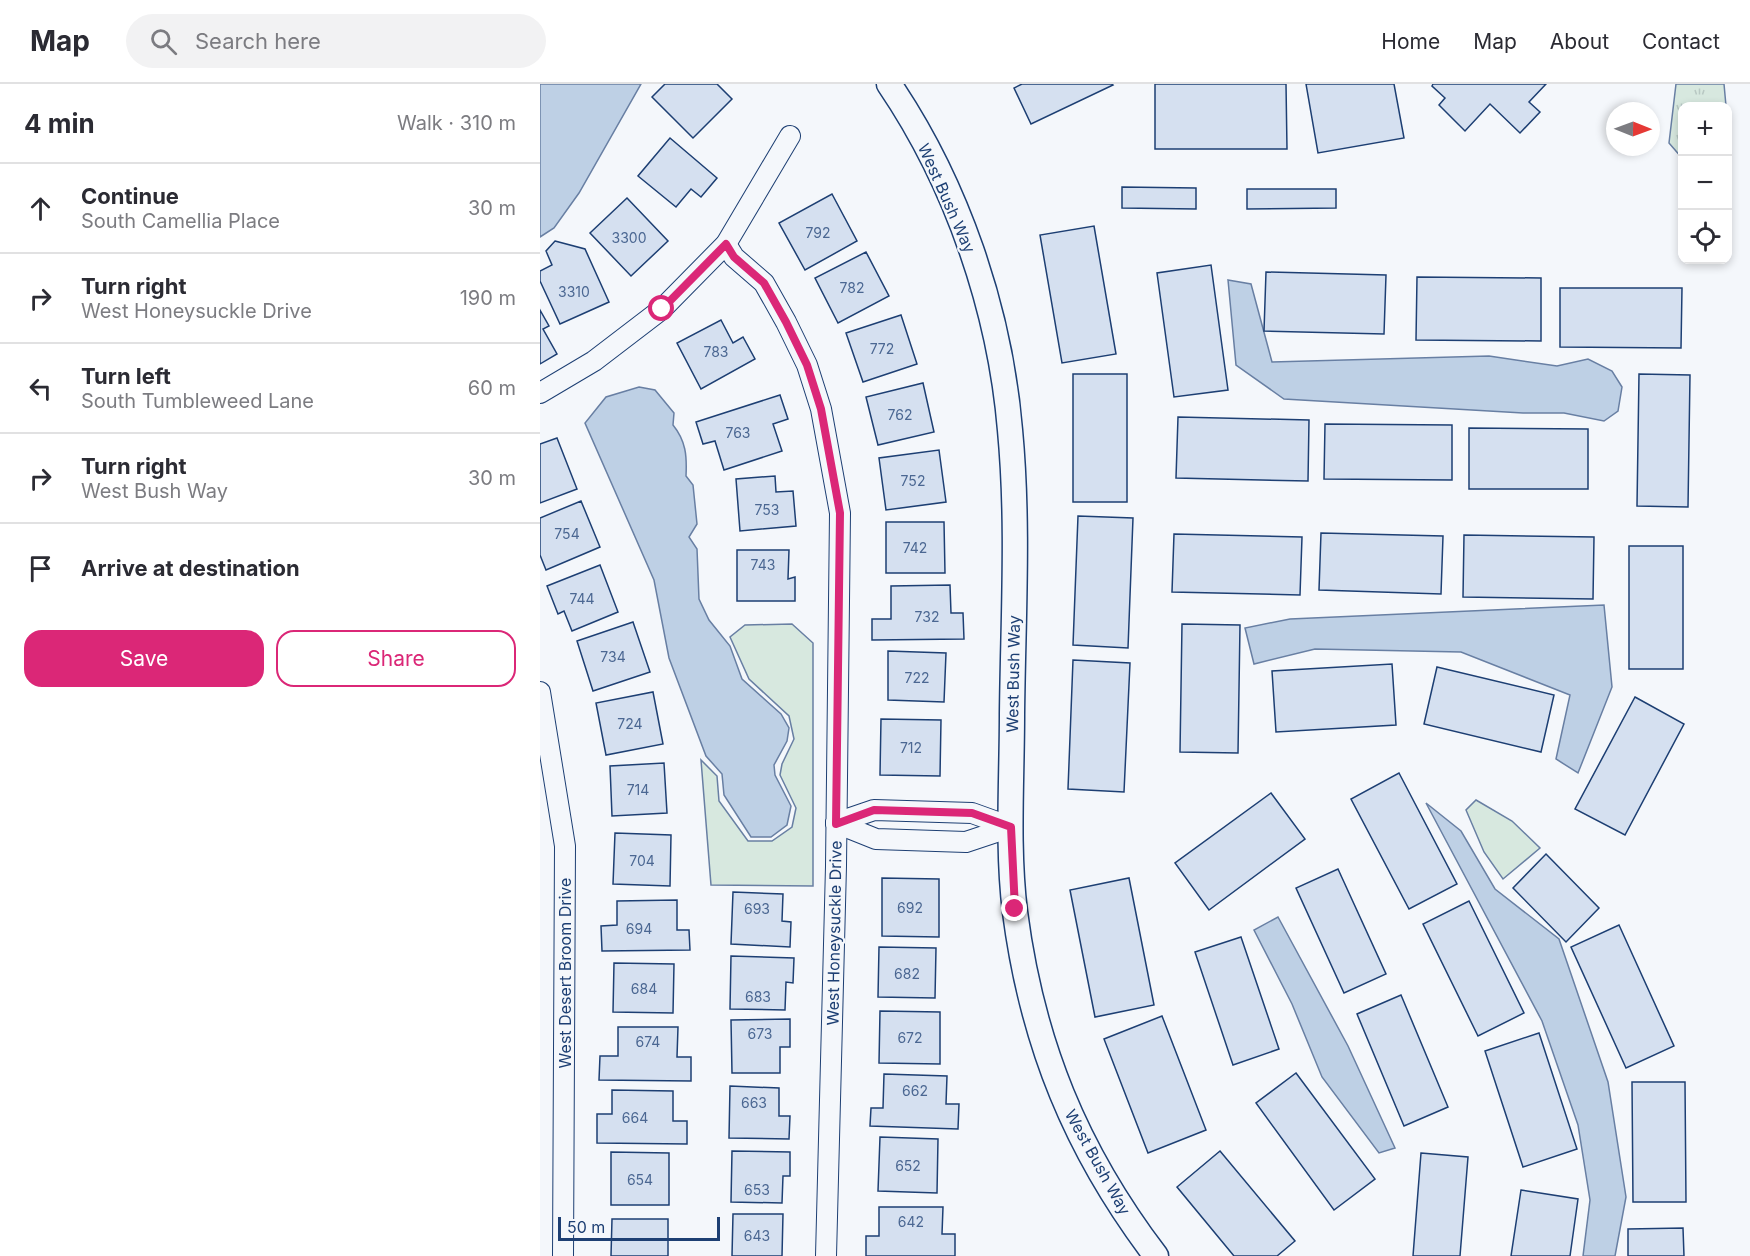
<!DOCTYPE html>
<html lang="en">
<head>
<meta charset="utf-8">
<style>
  body { margin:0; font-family:Inter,sans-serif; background:#f2f2f3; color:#2b2b33 }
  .controls { position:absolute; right:18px; top:18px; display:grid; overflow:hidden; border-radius:12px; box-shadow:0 3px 9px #0003 }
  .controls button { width:54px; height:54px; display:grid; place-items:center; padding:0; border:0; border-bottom:2px solid #e1e1e2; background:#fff; color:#2b2b33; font:30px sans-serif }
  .compass { position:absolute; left:1066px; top:18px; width:54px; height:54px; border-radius:50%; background:#fff; box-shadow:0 3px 9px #0003; rotate:91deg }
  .scale { position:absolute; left:18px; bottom:15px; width:162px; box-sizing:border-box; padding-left:6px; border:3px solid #1d3f73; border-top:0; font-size:16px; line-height:21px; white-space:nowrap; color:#1d3f73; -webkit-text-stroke:4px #f4f7fb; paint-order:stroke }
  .stop { position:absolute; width:18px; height:18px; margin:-14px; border:4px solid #db2777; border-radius:50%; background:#fff }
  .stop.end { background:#db2777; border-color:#fff; box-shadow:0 2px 6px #0008 }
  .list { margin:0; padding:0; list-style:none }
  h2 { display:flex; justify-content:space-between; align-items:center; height:78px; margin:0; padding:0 24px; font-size:26px }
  h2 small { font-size:20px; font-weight:400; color:#7c7c81 }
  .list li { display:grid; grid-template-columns:39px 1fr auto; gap:18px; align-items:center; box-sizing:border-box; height:90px; padding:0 24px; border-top:2px solid #e1e1e2 }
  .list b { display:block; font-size:22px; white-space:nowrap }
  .list p { margin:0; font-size:20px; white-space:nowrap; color:#7c7c81 }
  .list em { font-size:20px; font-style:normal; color:#7c7c81 }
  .actions { display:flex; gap:12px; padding:18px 24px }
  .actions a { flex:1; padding:14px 0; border:2px solid #db2777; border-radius:18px; text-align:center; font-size:21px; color:#db2777 }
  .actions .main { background:#db2777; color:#fff }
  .icon { flex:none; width:33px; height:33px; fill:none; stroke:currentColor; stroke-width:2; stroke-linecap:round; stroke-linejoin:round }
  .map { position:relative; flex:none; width:1210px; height:1172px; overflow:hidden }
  header { display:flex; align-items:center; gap:36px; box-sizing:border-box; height:84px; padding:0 30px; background:#fff; border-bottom:2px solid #e1e1e2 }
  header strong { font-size:28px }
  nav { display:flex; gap:33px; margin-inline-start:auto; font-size:21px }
  .search { width:420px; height:54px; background:#f2f2f3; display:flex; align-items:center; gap:15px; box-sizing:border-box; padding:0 21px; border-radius:33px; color:#7c7c81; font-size:22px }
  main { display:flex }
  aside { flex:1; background:#fff }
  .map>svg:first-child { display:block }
  .grass { fill:url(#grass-tufts); stroke:#687fa3; stroke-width:1.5 }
  .park { fill:#d7e8df; stroke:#687fa3; stroke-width:1.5 }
  .water { fill:#bed0e5; stroke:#687fa3; stroke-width:1.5 }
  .building { fill:#d5e0f0; stroke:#1d3f73; stroke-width:1.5 }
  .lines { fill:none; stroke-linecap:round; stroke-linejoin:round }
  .minor-casing { stroke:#1d3f73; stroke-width:22 }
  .tertiary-casing { stroke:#1d3f73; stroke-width:27 }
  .minor { stroke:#f4f7fb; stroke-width:20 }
  .tertiary { stroke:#f4f7fb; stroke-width:24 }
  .route { stroke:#db2777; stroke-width:8 }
  .labels { text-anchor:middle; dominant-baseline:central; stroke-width:4.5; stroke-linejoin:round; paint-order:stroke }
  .number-label { font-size:14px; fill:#4b6792 }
  .street-label { font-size:16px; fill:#1d3f73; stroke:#f4f7fb }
</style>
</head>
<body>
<header>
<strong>Map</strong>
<div class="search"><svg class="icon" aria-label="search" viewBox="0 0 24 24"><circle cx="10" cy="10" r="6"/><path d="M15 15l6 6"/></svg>Search here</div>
<nav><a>Home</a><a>Map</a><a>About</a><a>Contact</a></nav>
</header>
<main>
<aside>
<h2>4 min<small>Walk · 310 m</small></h2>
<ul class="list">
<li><svg class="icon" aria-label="ahead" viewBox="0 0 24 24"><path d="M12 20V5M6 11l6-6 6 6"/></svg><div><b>Continue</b><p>South Camellia Place</p></div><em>30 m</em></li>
<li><svg class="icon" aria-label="right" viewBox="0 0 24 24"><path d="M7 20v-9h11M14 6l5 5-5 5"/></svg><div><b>Turn right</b><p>West Honeysuckle Drive</p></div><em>190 m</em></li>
<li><svg class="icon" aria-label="left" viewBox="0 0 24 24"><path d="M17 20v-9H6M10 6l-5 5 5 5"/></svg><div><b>Turn left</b><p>South Tumbleweed Lane</p></div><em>60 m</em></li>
<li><svg class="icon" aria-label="right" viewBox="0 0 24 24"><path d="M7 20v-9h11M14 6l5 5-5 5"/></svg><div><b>Turn right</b><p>West Bush Way</p></div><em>30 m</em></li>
<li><svg class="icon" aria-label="arrive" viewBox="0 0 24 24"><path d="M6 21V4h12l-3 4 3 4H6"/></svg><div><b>Arrive at destination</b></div></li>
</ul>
<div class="actions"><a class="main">Save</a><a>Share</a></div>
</aside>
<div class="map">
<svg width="1210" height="1172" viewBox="0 0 1210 1172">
  <defs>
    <pattern id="grass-tufts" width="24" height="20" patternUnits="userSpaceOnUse" patternTransform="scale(1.5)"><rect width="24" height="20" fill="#d7e8df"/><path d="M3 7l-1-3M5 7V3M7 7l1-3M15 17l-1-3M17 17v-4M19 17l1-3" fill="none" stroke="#b8c8c3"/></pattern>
  </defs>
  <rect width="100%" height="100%" fill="#f4f7fb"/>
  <!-- grass -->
  <path class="grass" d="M1136,0H1184L1186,22H1142V74L1129,59Z"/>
  <!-- park -->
  <g class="park">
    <path d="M252,540L273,559V802L171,801L161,676L177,692L179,717L208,757H232L252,743L256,724L240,691L242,680L254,655L249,632L209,595L190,553L205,541Z"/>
    <path d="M936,716L972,737L1000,764L963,795L944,768L926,726Z"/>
  </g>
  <!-- water -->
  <g class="water">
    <path d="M0,0H101L39,109L14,144L0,153Z"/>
    <path d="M688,196L711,200L732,278L949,272L1017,282L1048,275L1072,287L1082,303L1078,327L1064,337L1024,329H983L744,315L696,281Z"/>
    <path d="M99,303L115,306L134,329L133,341C146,357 147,372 146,392L153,401L157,440L149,453L157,465L159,515L169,536L190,562L202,595L241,630L249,644L247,657L234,681L235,691L251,722L247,741L231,753H211L184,711L182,690L166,672L129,574L114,496L45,339L66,313Z"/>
    <path d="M1064,521L1072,603L1038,689L1016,675L1030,611L921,568L775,565L714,580L705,544L750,535Z"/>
    <path d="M886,719L921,747L955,805L1019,855L1068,998L1086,1113L1075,1172H1043L1050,1116L1038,1041L1002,937Z"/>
    <path d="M738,833L808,962L855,1064L839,1069L782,993L752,920L714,846Z"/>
  </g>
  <!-- building -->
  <g class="building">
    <path d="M125,0H177L192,15L153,54L112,13Z"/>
    <path d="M482,0H572L573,1L491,40L474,4Z"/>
    <path d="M615,0H746L747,65H615Z"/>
    <path d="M766,0H854L864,54L778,69Z"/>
    <path d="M893,0H1006L989,18L1000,28L980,49L950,20L925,47L899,21L905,14L892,2Z"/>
    <path d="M130,54L177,94L161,113L151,105L136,123L98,92Z"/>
    <path d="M582,103L656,104V125L582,124Z"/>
    <path d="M707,105H796V124L707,125Z"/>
    <path d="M292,110L317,157L265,186L239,139Z"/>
    <path d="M87,114L128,157L91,192L50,149Z"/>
    <path d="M554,142L576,270L522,279L500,151Z"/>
    <path d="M15,157L45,165L69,218L20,240L0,197V187L12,181L6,167Z"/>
    <path d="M326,168L349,212L298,239L275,194Z"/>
    <path d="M671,181L688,306L634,313L617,189Z"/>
    <path d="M726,188L846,191L844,250L724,247Z"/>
    <path d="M877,193L1001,194V257L876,256Z"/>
    <path d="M1020,204H1142L1141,264L1020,263Z"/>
    <path d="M0,226L9,242L3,245L17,270L0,280Z"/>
    <path d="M361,231L377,280L323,298L306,249Z"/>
    <path d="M181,236L193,259L203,253L215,275L161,305L137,259Z"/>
    <rect x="533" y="290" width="54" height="128"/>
    <path d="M1099,290L1150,291L1148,423L1097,422Z"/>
    <path d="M383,299L394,348L338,361L326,313Z"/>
    <path d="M240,311L248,335L233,340L242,367L184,386L175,357L163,360L156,338Z"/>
    <path d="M638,333L769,336L768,397L636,394Z"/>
    <path d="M785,340L912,341V396L784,395Z"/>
    <path d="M929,344L1048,345V405H929Z"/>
    <path d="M17,354L37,405L0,419V360Z"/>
    <path d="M399,366L406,418L346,426L339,374Z"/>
    <path d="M235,392L236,408L253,407L256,442L200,447L196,395Z"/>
    <path d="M41,417L60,463L6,486L0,471V434Z"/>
    <path d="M538,432L593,434L588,564L533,561Z"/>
    <path d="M346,438H404L405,489H346Z"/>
    <path d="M781,449L903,452L901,510L779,506Z"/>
    <path d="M634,450L762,453L760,511L632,508Z"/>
    <path d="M924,451L1054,453L1053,515L923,513Z"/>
    <rect x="1089" y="462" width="54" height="123"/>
    <path d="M197,466H249L248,495L255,493V517H197Z"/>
    <path d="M60,481L78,528L32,547L24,527L18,530L7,502Z"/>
    <path d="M410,501L411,529H423L424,555L332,556V535H351V502Z"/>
    <path d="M93,538L110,588L53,607L37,557Z"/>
    <path d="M642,540L700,541L698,669L640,668Z"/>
    <path d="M348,567L406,569L404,618L348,616Z"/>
    <path d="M533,576L590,579L584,708L528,705Z"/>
    <path d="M852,580L856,641L736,648L732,587Z"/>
    <path d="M897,583L1014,611L1001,668L884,640Z"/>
    <path d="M113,608L123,660L66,671L56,619Z"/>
    <path d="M1095,613L1144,640L1085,751L1035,725Z"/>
    <path d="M341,635L401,636L400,692L340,691Z"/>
    <path d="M124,679L127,729L72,732L70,682Z"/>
    <path d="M859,689L917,800L869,825L811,715Z"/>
    <path d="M731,709L765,755L669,826L635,779Z"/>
    <path d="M75,749L131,751L130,802L73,800Z"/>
    <path d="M1006,770L1059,824L1026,858L973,804Z"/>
    <path d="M798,785L846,890L804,909L756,804Z"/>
    <path d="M342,794L399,795V853L342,852Z"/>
    <path d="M589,794L614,921L555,933L530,806Z"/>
    <path d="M193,808L243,810L242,837L251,838L250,863L191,860Z"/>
    <path d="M137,816V846H149L150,866L62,867L61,842L77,841V817Z"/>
    <path d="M929,817L984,929L938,952L883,840Z"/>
    <path d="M1079,841L1134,962L1086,984L1031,863Z"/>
    <path d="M701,853L739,965L693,981L655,868Z"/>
    <path d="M339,863L396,864L395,914L338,913Z"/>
    <path d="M191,872L254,874L253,899L246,898L245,926L190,925Z"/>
    <path d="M74,879L134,880L133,929L73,928Z"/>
    <path d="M861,911L908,1023L864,1042L817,930Z"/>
    <path d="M340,927L400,928V980L339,979Z"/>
    <path d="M622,932L666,1046L608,1069L564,955Z"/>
    <path d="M250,935V963H240V989H192L191,936Z"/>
    <path d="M78,943H138L137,973H151V997L59,996L60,972H78Z"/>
    <path d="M999,949L1037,1065L983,1083L945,967Z"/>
    <path d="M756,989L835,1095L794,1126L716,1019Z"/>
    <path d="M344,990L407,992L406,1020H419L418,1045L330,1042L331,1024H343Z"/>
    <path d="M1092,998H1145L1146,1118H1093Z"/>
    <path d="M190,1002L239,1004V1032H250L249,1055L189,1054Z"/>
    <path d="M72,1006L133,1007V1037H147V1060L57,1059V1030H72Z"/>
    <path d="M340,1053L398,1055L397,1109L338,1107Z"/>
    <path d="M192,1067L250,1068V1092H243L242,1119L191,1118Z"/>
    <path d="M680,1067L755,1157L737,1172H694L637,1103Z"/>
    <path d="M71,1068L129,1069V1121H71Z"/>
    <path d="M881,1069L928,1073L920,1172H873Z"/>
    <path d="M981,1106L1038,1115L1030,1172H971Z"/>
    <path d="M339,1123H403L402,1150H415V1172H326V1152H339Z"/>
    <path d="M193,1130H243L242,1172H192Z"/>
    <path d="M72,1135H128V1172H71Z"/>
    <path d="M1143,1144L1144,1172H1088V1145Z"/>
  </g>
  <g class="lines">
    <defs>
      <g id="minor">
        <path d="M186,160L194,173L224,199L246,238L267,281L281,325L300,429L296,782L286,1172"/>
        <path d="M0,309L54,277L122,225L186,160L250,52"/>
        <path d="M0,608L25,762L23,1172"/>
        <path d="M296,739L336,755L426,758L471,743"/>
        <path d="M296,739L334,726L432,729L471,743"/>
      </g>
      <path id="tertiary" d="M349,0C417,100 460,226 470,346C479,441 473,536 472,630C472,696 467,763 475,828C492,959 536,1067 616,1172"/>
    </defs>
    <!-- minor casing -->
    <use href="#minor" class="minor-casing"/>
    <!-- tertiary casing -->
    <use href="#tertiary" class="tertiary-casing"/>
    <!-- minor -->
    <use href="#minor" class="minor"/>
    <!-- tertiary -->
    <use href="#tertiary" class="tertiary"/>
  </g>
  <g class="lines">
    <!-- route -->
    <path class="route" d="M122,225L186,160L194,173L224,199L246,238L267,281L281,325L300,429L296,740L334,726L432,729L471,743L475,825"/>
  </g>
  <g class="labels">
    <!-- number labels -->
    <g class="number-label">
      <text x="278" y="148">792</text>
      <text x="89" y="153">3300</text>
      <text x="312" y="203">782</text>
      <text x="34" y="207">3310</text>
      <text x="342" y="264">772</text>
      <text x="176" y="267">783</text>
      <text x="360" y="330">762</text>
      <text x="198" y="348">763</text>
      <text x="373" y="396">752</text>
      <text x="227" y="425">753</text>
      <text x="27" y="449">754</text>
      <text x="375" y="463">742</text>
      <text x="223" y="480">743</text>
      <text x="42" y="514">744</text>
      <text x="387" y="532">732</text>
      <text x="73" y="572">734</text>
      <text x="377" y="593">722</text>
      <text x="90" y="639">724</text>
      <text x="371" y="663">712</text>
      <text x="98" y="705">714</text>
      <text x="102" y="776">704</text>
      <text x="370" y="823">692</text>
      <text x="217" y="824">693</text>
      <text x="99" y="844">694</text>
      <text x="367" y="889">682</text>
      <text x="104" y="904">684</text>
      <text x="218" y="912">683</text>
      <text x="220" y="949">673</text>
      <text x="370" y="953">672</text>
      <text x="108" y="957">674</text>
      <text x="375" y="1006">662</text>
      <text x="214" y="1018">663</text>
      <text x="95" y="1033">664</text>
      <text x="368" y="1081">652</text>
      <text x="100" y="1095">654</text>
      <text x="217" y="1105">653</text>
      <text x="371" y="1137">642</text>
      <text x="217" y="1151">643</text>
    </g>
    <!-- street labels -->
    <g class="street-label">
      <text transform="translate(407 114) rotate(66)">West Bush Way</text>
      <text transform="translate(473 590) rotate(-89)">West Bush Way</text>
      <text transform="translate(294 849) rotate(-89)">West Honeysuckle Drive</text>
      <text transform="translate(25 889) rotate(-90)">West Desert Broom Drive</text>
      <text transform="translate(558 1078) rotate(61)">West Bush Way</text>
    </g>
  </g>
</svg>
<div class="controls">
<button>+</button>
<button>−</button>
<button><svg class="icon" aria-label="locate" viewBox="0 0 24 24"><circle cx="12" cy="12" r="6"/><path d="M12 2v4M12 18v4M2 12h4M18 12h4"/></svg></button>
</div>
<svg class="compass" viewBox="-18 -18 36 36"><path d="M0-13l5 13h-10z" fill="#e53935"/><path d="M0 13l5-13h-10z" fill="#7c7c81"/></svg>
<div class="scale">50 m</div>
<div class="stop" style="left:122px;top:225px"></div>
<div class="stop end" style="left:475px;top:825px"></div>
</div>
</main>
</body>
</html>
